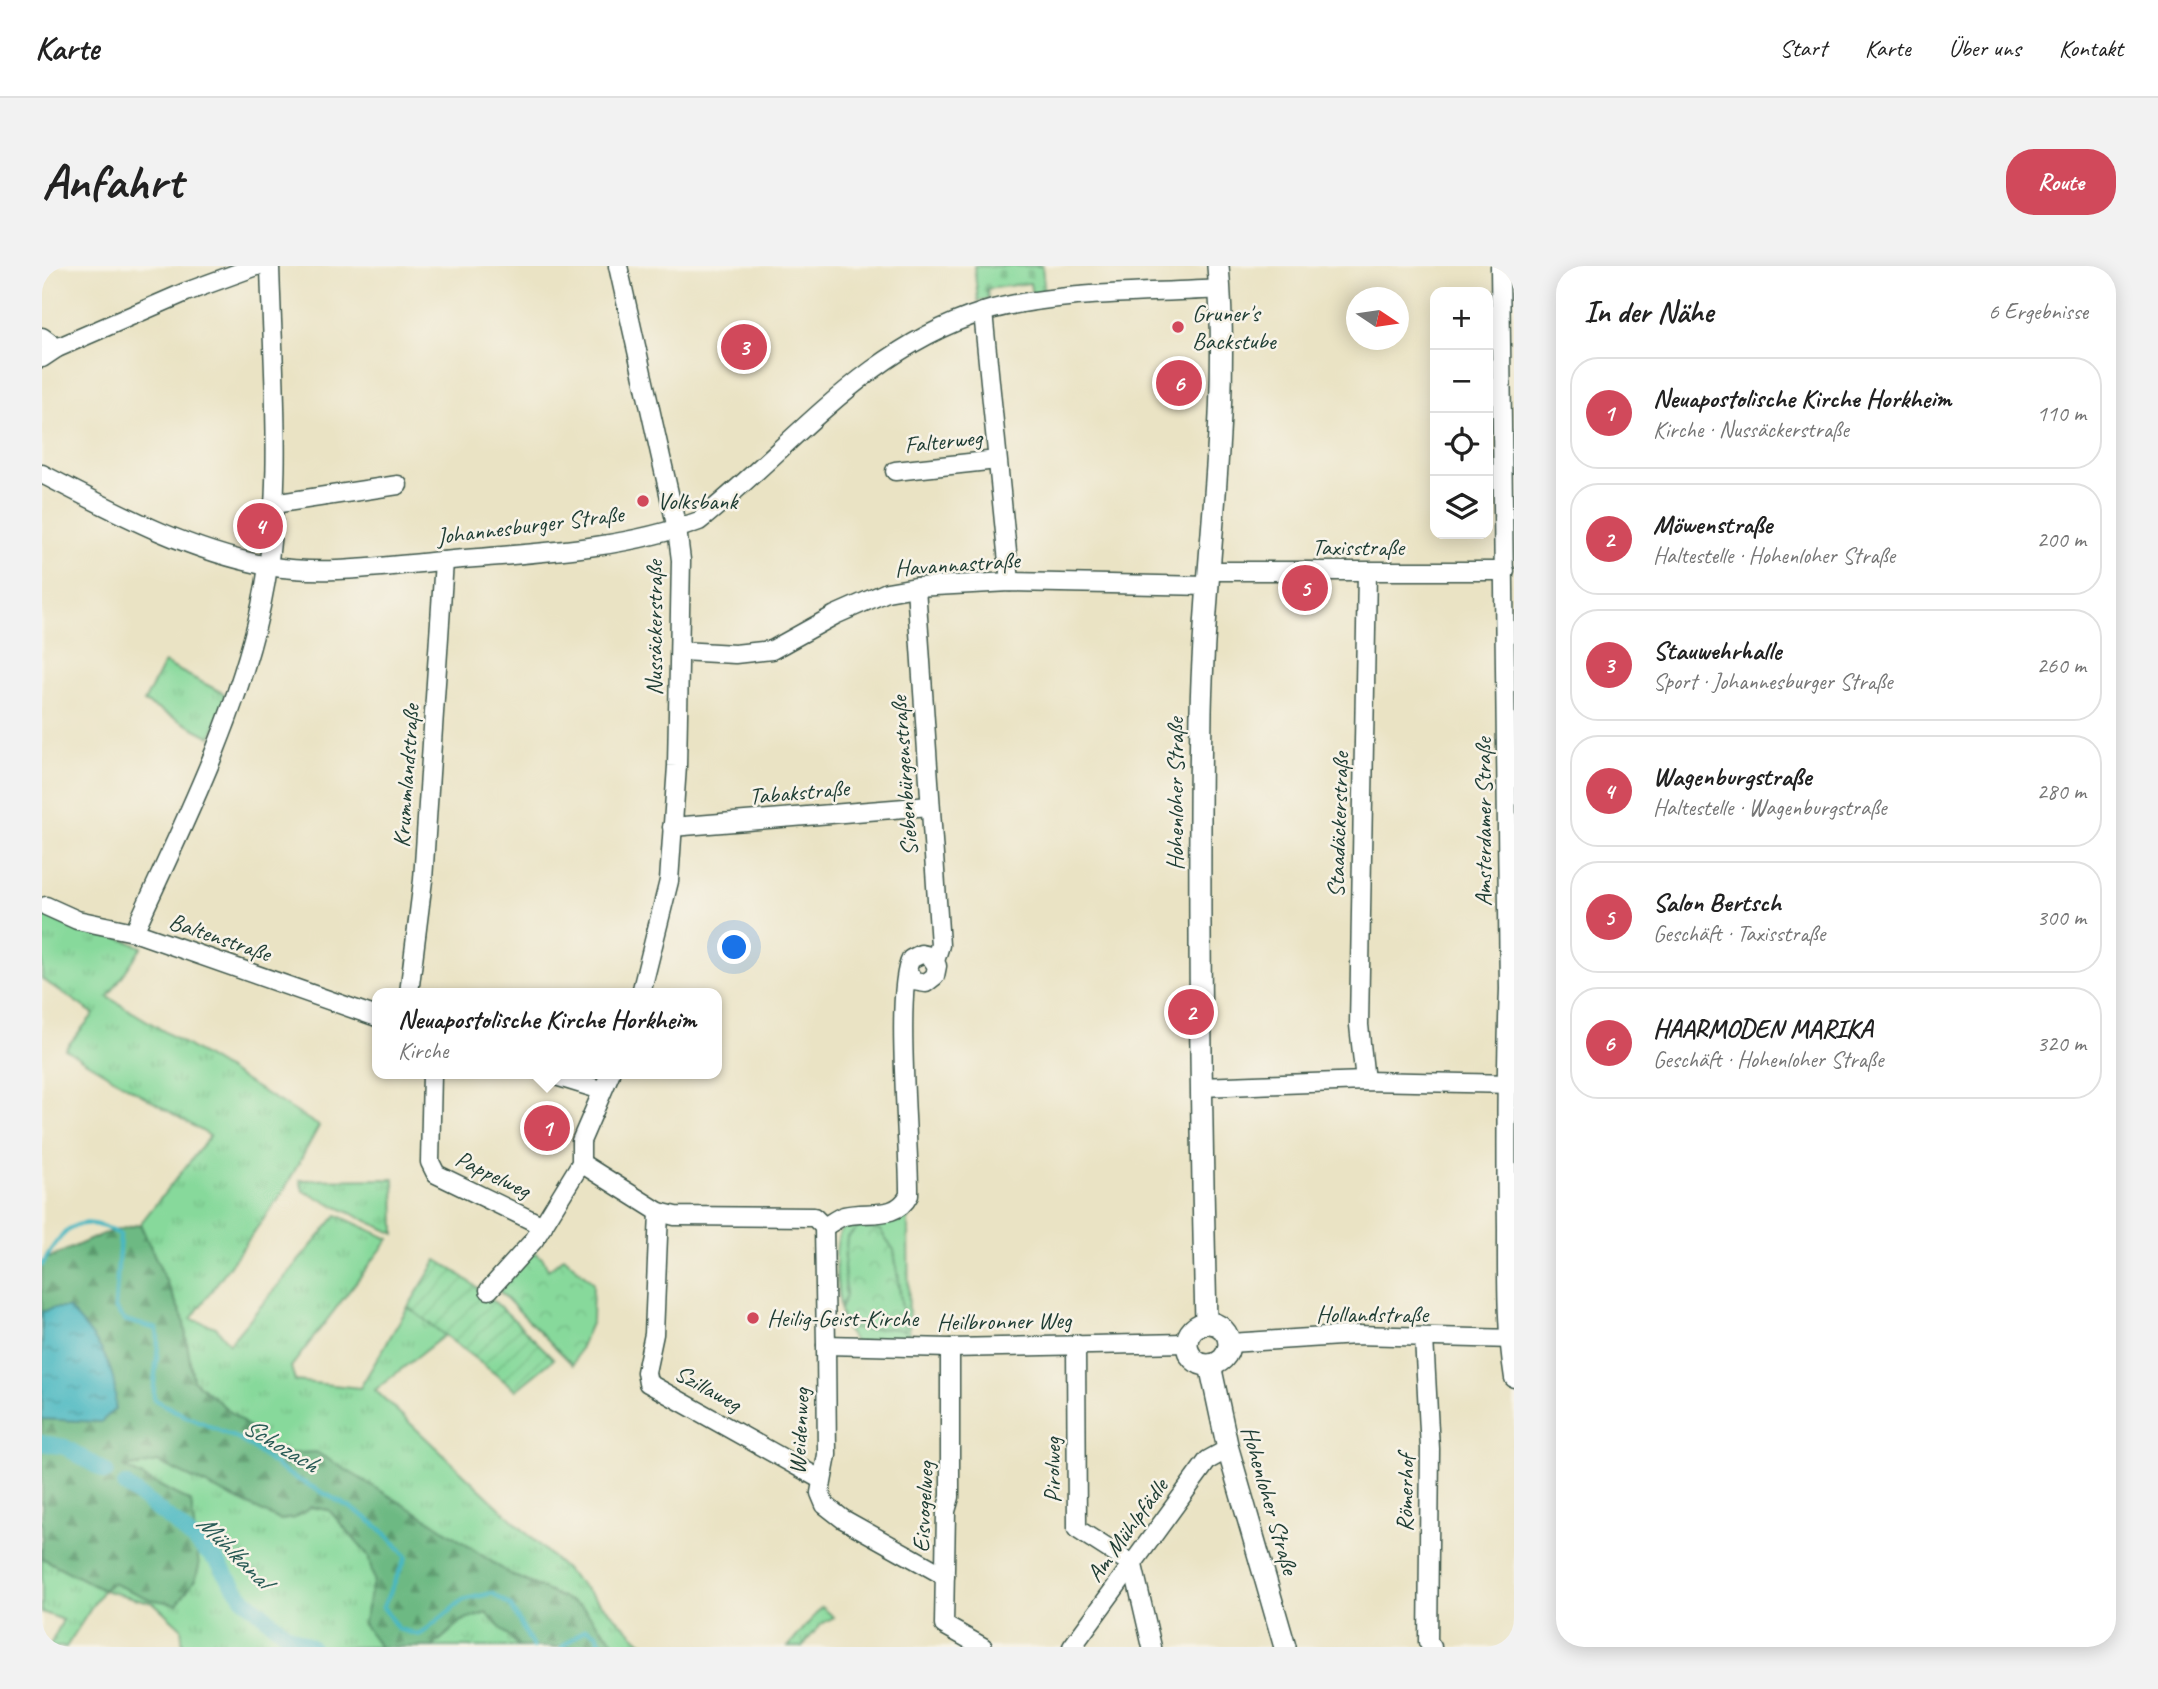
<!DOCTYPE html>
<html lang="de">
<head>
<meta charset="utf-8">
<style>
  body { margin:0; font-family:Caveat,sans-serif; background:#f2f2f2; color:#222 }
  .controls { position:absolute; right:21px; top:21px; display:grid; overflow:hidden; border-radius:14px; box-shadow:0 4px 18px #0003 }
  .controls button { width:63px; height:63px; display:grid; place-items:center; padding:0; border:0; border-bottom:2px solid #e0e0e0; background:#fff; color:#222; font:35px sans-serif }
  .compass { position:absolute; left:1304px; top:21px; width:63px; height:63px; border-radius:50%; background:#fff; box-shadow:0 4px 18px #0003; rotate:103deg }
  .you { position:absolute; left:693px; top:682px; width:24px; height:24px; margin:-18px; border:5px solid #fff; border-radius:50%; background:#1a73e8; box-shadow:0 0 0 10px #1a73e833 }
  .badge { display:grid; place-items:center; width:46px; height:46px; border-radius:50%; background:#d1495b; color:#fff; font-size:23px; font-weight:700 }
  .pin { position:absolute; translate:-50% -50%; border:4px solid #fff; box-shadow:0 2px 7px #0006 }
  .popup { position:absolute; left:330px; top:722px; width:350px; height:91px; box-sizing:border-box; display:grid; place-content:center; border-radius:14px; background:#fff; filter:drop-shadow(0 2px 5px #0005); font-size:23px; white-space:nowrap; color:#767676 }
  .popup b { font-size:26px; color:#222 }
  .popup::after { content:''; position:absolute; left:50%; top:100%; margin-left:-14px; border:14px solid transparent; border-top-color:#fff }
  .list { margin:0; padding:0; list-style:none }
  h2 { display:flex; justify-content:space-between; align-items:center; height:91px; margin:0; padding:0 28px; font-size:30px }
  h2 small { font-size:23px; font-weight:400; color:#767676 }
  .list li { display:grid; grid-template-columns:46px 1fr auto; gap:21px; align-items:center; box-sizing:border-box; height:112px; margin:0 14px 14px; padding:0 14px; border:2px solid #e0e0e0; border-radius:28px }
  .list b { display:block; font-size:26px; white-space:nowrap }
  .list p { margin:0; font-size:23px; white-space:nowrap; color:#767676 }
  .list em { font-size:23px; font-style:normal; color:#767676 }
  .icon { flex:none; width:38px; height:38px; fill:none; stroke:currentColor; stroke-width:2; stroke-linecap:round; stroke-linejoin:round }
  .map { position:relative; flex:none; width:1472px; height:1381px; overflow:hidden; border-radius:28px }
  header { display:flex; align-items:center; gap:42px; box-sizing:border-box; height:98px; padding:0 35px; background:#fff; border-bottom:2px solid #e0e0e0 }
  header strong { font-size:33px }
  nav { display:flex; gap:38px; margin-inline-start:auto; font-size:24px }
  .intro { display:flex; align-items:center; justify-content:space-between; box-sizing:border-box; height:168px; padding:0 42px }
  h1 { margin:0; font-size:49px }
  .button { padding:18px 32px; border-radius:28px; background:#d1495b; color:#fff; font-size:24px; font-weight:700 }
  main { display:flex; gap:42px; padding:0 42px }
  aside { flex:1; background:#fff; border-radius:28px; box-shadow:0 4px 18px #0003 }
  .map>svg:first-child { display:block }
  .grass { fill:url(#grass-tufts); stroke:#538b68; stroke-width:2 }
  .forest { fill:url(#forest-firs); stroke:#467b5c; stroke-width:2 }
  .cemetery { fill:url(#cemetery-stones); stroke:#538b68; stroke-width:2 }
  .park { fill:url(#park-crowns); stroke:#538b68; stroke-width:2 }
  .garden { fill:url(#garden-furrows); stroke:#538b68; stroke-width:2 }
  .water { fill:url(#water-ripples); stroke:#347a7a; stroke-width:2 }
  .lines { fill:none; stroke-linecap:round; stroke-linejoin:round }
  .stream { stroke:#49b8c1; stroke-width:4.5 }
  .canal { stroke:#49b8c1; stroke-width:16 }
  .minor-casing { stroke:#3d564a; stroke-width:21 }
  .tertiary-casing { stroke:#3d564a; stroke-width:24 }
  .minor { stroke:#fff; stroke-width:18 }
  .tertiary { stroke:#fff; stroke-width:21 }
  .poi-dot { fill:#d1495b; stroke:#f7f3e8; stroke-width:2.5 }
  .labels { text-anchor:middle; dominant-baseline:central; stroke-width:5; stroke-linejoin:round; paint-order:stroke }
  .poi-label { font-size:24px; fill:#1f3d34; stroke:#f7f3e8; text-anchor:start }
  .street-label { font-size:24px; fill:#1f3d34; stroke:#f7f3e8 }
  .water-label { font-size:26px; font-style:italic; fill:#2a5c57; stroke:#f7f3e8 }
</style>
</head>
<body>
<header>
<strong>Karte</strong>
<nav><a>Start</a><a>Karte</a><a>Über uns</a><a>Kontakt</a></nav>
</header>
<div class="intro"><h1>Anfahrt</h1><a class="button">Route</a></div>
<main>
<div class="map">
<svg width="1472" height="1381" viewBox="0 0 1472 1381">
  <defs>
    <pattern id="grass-tufts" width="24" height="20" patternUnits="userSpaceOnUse" patternTransform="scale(1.75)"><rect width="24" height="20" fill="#87d99b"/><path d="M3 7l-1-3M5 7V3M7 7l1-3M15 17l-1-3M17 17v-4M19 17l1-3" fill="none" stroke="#74bb86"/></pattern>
    <pattern id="forest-firs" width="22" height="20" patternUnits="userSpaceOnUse" patternTransform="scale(1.75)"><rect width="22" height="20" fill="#6db983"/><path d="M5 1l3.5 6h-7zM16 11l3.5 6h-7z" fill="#59986c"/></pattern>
    <pattern id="cemetery-stones" width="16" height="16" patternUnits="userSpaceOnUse" patternTransform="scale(1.75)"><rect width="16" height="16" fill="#87d99b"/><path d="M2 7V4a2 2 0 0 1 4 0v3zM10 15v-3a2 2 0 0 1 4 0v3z" fill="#74bb86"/></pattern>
    <pattern id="park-crowns" width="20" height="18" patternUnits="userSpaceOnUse" patternTransform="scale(1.75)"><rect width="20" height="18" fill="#87d99b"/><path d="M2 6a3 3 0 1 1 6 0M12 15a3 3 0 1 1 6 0" fill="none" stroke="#74bb86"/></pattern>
    <pattern id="garden-furrows" width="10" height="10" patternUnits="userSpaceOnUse" patternTransform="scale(1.75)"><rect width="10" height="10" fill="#87d99b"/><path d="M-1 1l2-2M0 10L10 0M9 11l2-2" fill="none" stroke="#74bb86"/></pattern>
    <pattern id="water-ripples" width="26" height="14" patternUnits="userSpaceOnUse" patternTransform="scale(1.75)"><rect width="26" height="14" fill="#49b8c1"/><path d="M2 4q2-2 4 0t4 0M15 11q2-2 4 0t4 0" fill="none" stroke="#3c979e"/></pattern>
  </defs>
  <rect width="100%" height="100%" fill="#f7f3e8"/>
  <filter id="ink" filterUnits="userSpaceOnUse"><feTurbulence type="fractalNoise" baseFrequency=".0143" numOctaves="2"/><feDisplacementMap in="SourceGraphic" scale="14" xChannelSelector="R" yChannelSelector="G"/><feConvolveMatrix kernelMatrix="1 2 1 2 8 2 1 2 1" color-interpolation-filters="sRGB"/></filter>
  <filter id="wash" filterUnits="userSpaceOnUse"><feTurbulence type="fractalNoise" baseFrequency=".00686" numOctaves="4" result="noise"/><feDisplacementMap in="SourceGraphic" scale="28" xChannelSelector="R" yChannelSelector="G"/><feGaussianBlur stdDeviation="1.57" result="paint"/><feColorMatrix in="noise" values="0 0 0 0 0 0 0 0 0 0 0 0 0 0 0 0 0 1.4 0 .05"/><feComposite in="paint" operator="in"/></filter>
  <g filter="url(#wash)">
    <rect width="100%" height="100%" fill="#eae3c4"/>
    <!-- grass -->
    <g class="grass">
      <path d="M122,397L185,429L169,471L102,436Z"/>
      <path d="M0,642L100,681L66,731L277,860L241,926L149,1053L174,1061L187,1078L295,949L347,973L249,1101L253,1115L318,1122L366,1041L404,1068L333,1124L605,1381H577L539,1340L468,1308L386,1253L274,1187L221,1189L209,1163L151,1114L141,1052L98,958L168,870L23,783L52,748L0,713Z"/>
      <path d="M352,913L353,968L261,925L258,914Z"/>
      <path d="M866,950L867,1075L814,1077L801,1060C827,1068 841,1058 863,1064C854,1024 864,1000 838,965L817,960L802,1000L804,1029L798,1043C797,1022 784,963 810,955C826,950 849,952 866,950Z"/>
      <path d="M116,1195L238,1254L253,1252L269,1241L287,1244L326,1289L332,1314L321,1358L338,1381H141L139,1362L112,1337L61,1324L24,1381H7L21,1354L0,1346V1292L61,1323L69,1316L108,1333L82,1201Z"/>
      <path d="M780,1341L792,1351L778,1359L760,1381H746Z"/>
      <path d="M445,1347L477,1381H390L420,1355Z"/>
    </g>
    <!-- forest -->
    <path class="forest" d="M98,958L141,1052L151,1114L209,1163L221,1189L274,1186L386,1253L468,1308L539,1340L577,1381H477L444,1347L420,1355L390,1381H338L321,1358L332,1314L326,1289L287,1244L269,1241L253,1252L238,1254L116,1196L83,1202L149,1236L157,1301L153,1314L135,1338L108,1333L70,1317L61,1324L0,1292V1153L59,1156L61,1087L26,1042L0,1046V995L61,968Z"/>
    <!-- cemetery -->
    <path class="cemetery" d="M932,0H1000L1003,29L990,30L988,17L945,23L946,33L936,35Z"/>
    <!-- park -->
    <g class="park">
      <path d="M817,960L838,964L852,984L863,1065C844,1057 827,1069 801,1060L798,1043L804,1029L802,1000L805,972Z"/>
      <path d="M491,985L501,993L506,1004L522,991L551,1017L550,1055L531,1099L457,1025Z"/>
    </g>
    <!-- garden -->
    <path class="garden" d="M395,994C440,1020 475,1056 512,1093L474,1124L366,1041Z"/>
    <!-- water -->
    <path class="water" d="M11,1042H26C54,1071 77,1101 73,1143L59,1156L0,1153V1046Z"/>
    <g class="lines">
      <!-- stream -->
      <g class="stream">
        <path d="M0,999C21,962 37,944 78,969L73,1042L82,1054L115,1063C119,1086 110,1109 112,1133C139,1150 167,1159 194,1172C214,1182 229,1198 248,1209C291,1234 334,1248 364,1291L341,1341L356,1363L378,1369L421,1334L450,1327L469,1340L491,1381"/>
        <path d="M520,1381L544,1363L555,1368L560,1381"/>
      </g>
      <!-- canal -->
      <g class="canal">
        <path d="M0,1177L23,1181L64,1206"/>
        <path d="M83,1219L132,1256L175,1295L200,1331L243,1367L269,1381"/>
      </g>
    </g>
  </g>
  <g filter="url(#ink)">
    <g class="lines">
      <defs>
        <g id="minor">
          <path d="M576,0L635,263L639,294L635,500L627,615L599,727"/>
          <path d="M1458,0L1467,723C1464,803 1464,883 1465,963C1465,1013 1464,1062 1472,1112"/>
          <path d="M941,46L968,316"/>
          <path d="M0,71L15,82"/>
          <path d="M0,92L15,82L144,26L215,0"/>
          <path d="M853,205L955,194"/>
          <path d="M0,208C72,245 145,285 226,300C285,310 341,300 400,295C484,287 577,285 657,255C749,182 824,82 941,46C1010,25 1105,28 1178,23"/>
          <path d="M231,238L356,219"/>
          <path d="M1168,305H1463"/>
          <path d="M874,321L898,679L893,695"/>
          <path d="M638,385L693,388L730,384L793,349L845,326L874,321L968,316L1167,320"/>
          <path d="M630,561L888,540"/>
          <path d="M4,640L35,654L92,666L335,751"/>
          <path d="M92,666C140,561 194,454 219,340C243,230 231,111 228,0"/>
          <path d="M367,727L381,614L402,295"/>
          <path d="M390,808L388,896L394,908L501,960"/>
          <path d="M507,808L559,824"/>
          <path d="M1323,815L1317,759L1325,306"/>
          <path d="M1159,821L1323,815L1472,818"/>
          <path d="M539,897L617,946L633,950L772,951L782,961L784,1079L908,1082L1144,1077"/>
          <path d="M617,946L612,1068L604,1106L606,1117L778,1213"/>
          <path d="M782,961C788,958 795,952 802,950C825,944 854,955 867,929C868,884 852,724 869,693L879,688L888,690L895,700L893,710L884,717L872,715L866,706"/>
          <path d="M447,1024L492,974L539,897V875L568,808"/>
          <path d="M1382,1072L1388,1183L1386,1376L1390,1381"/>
          <path d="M1188,1077L1314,1069L1472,1073"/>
          <path d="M1034,1078L1035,1263L1091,1299L1110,1381"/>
          <path d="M784,1079L785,1189L778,1227L783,1239L801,1253L903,1310"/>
          <path d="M908,1082V1231L904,1245L902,1359L941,1381"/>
          <path d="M1030,1381L1166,1194L1186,1183"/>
        </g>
        <g id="tertiary">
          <path d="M1164,1056C1159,853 1156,649 1159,445C1162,296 1189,149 1176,0"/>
          <circle cx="1166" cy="1078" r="21"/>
          <path d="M1168,1099L1186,1183L1243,1381"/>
        </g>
      </defs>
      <!-- minor casing -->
      <use href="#minor" class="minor-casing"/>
      <!-- tertiary casing -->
      <use href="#tertiary" class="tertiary-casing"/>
      <!-- minor -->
      <use href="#minor" class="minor"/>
      <!-- tertiary -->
      <use href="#tertiary" class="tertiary"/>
    </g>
  </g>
  <!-- markers -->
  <g class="poi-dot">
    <circle cx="1136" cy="61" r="7"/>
    <circle cx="601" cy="235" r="7"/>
    <circle cx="711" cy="1052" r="7"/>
  </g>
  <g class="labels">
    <!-- poi labels -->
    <g class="poi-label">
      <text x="1150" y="47">Gruner's<tspan x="1150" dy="28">Backstube</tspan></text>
      <text x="615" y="235">Volksbank</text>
      <text x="725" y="1052">Heilig-Geist-Kirche</text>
    </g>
    <!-- street labels -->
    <g class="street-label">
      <text transform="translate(901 175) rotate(-6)">Falterweg</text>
      <text transform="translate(488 259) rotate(-7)">Johannesburger Straße</text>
      <text x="1316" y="281">Taxisstraße</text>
      <text transform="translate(915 298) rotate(-4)">Havannastraße</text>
      <text transform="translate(612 362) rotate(-90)">Nussäckerstraße</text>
      <text transform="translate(364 510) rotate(-86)">Krummlandstraße</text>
      <text transform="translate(862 510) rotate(-94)">Siebenbürgenstraße</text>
      <text transform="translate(757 526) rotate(-5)">Tabakstraße</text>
      <text transform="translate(1133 528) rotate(-90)">Hohenloher Straße</text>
      <text transform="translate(1441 556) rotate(-90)">Amsterdamer Straße</text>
      <text transform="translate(1296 559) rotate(-88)">Staadäckerstraße</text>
      <text transform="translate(178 671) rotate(19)">Baltenstraße</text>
      <text transform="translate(451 908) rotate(26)">Pappelweg</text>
      <text x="1330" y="1048">Hollandstraße</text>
      <text transform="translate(962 1055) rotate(-1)">Heilbronner Weg</text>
      <text transform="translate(666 1122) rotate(29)">Szillaweg</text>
      <text transform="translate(757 1165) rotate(-87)">Weidenweg</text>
      <text transform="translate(1010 1204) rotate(-90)">Pirolweg</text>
      <text transform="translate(1363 1227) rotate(-89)">Römerhof</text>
      <text transform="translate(1228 1234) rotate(74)">Hohenloher Straße</text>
      <text transform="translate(881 1241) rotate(-87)">Eisvogelweg</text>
      <text transform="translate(1085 1264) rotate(-54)">Am Mühlpfädle</text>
    </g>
    <!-- water labels -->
    <g class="water-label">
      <text transform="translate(239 1179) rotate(31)">Schozach</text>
      <text transform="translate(192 1285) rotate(45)">Mühlkanal</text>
    </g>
  </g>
</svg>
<div class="controls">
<button>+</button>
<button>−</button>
<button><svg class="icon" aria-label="locate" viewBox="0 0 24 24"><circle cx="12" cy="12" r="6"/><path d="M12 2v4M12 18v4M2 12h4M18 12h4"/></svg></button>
<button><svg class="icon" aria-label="layers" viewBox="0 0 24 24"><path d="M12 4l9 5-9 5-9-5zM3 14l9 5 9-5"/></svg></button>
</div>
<svg class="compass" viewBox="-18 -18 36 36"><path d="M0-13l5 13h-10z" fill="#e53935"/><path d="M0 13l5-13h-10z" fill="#767676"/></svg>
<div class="you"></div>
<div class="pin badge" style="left:505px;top:862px">1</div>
<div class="popup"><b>Neuapostolische Kirche Horkheim</b>Kirche</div>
<div class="pin badge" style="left:1149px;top:746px">2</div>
<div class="pin badge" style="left:702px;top:81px">3</div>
<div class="pin badge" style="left:218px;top:260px">4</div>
<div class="pin badge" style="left:1263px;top:322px">5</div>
<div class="pin badge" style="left:1137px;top:117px">6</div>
</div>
<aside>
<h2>In der Nähe<small>6 Ergebnisse</small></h2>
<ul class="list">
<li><span class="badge">1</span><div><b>Neuapostolische Kirche Horkheim</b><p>Kirche · Nussäckerstraße</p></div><em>110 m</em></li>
<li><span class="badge">2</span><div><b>Möwenstraße</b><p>Haltestelle · Hohenloher Straße</p></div><em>200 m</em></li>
<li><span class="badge">3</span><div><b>Stauwehrhalle</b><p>Sport · Johannesburger Straße</p></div><em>260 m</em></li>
<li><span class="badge">4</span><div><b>Wagenburgstraße</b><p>Haltestelle · Wagenburgstraße</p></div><em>280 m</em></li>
<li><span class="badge">5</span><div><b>Salon Bertsch</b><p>Geschäft · Taxisstraße</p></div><em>300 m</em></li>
<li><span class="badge">6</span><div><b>HAARMODEN MARIKA</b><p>Geschäft · Hohenloher Straße</p></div><em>320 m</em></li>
</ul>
</aside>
</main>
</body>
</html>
